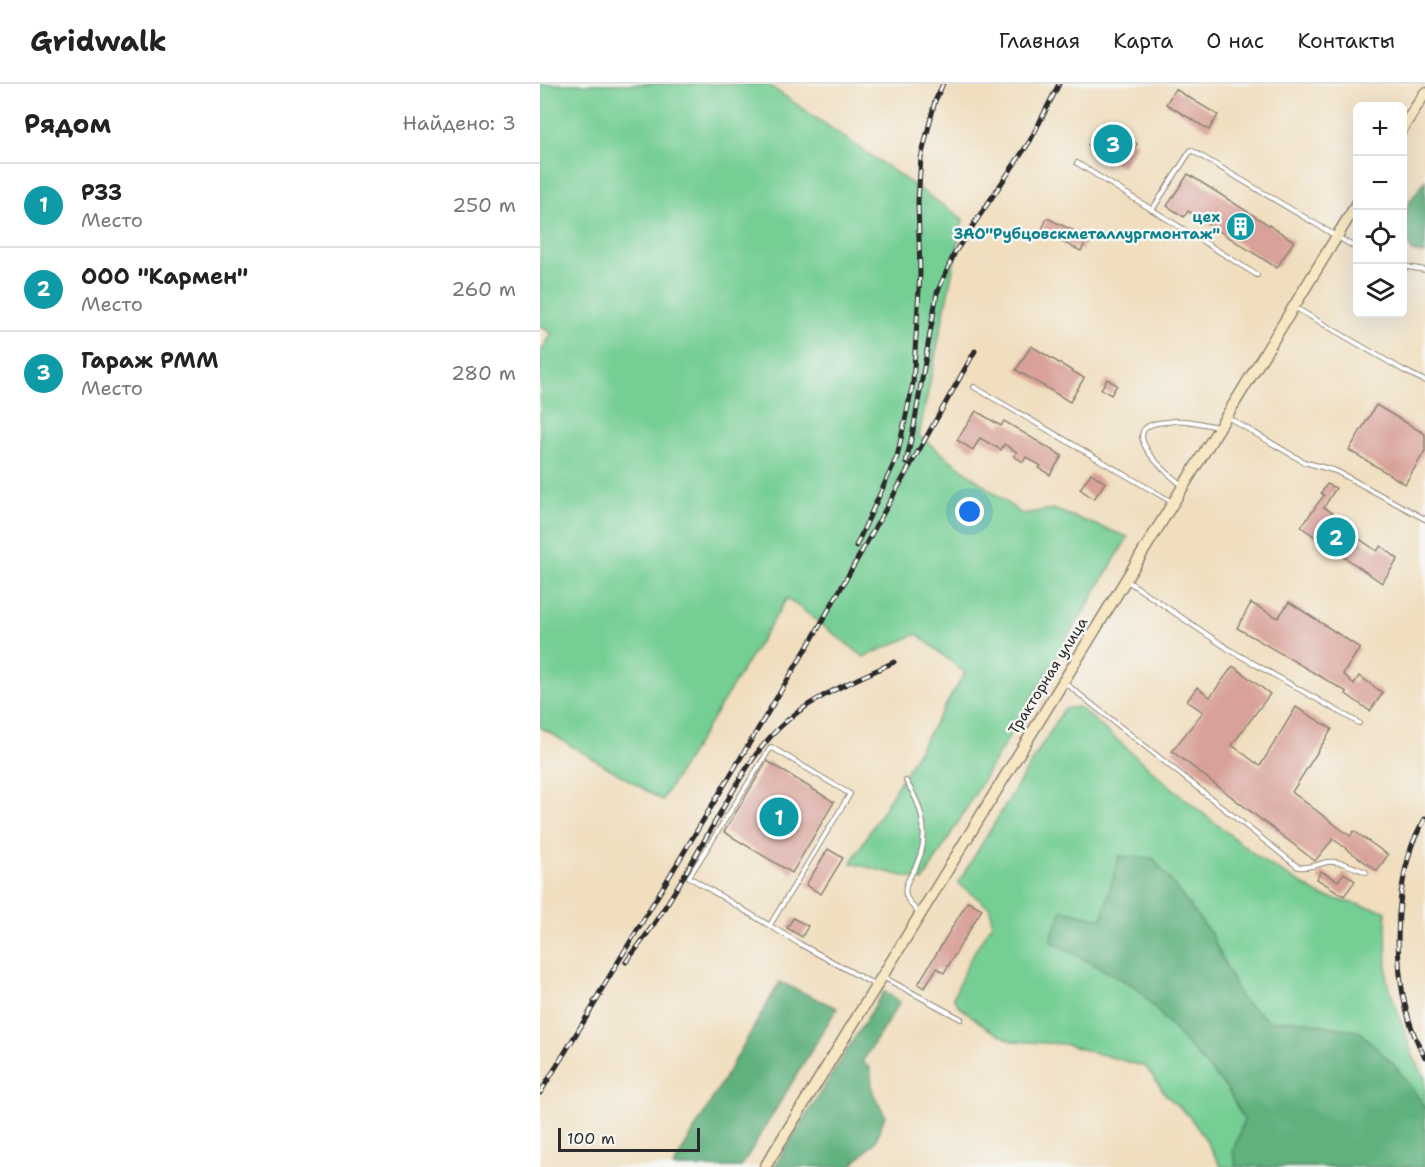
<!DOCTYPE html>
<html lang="ru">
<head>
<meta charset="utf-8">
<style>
  body { margin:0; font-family:"Shantell Sans",sans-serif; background:#f6f6f6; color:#222 }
  .controls { position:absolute; right:18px; top:18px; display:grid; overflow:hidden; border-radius:9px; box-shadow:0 6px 24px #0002 }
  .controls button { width:54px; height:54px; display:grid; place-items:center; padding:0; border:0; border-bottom:2px solid #e0e0e0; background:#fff; color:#222; font:30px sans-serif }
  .scale { position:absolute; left:18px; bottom:15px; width:142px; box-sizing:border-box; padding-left:6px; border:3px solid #2b2b2b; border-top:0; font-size:16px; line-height:21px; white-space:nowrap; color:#2b2b2b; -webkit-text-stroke:4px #f6f6f2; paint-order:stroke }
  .you { position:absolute; left:430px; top:428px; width:21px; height:21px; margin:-15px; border:4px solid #fff; border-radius:50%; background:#1a73e8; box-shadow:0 0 0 9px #1a73e833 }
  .badge { display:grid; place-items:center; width:39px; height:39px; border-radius:50%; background:#c8321e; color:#fff; font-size:20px; font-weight:700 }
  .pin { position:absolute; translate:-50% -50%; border:3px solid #fff; box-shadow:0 2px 6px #0006 }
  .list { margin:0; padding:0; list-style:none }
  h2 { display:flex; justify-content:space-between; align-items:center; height:78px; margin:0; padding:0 24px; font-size:26px }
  h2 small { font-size:20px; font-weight:400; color:#767676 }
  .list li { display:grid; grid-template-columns:39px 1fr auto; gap:18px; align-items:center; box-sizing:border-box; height:84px; padding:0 24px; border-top:2px solid #e0e0e0 }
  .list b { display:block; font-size:22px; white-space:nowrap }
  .list p { margin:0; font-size:20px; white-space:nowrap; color:#767676 }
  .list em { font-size:20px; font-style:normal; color:#767676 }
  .icon { flex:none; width:33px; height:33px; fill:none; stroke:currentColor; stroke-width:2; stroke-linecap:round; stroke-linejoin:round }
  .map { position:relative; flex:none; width:885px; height:1083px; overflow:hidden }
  header { display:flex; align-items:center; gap:36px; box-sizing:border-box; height:84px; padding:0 30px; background:#fff; border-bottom:2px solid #e0e0e0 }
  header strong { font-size:28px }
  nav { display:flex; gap:33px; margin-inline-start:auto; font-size:21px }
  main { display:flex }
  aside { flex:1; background:#fff }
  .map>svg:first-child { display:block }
  .green { fill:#74ce94; stroke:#507c60; stroke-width:1.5 }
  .forest { fill:#5fb17e; stroke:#456e54; stroke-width:1.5 }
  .building { fill:#d8a199 }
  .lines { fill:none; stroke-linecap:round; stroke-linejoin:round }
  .lane-casing { stroke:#8e8475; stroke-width:6 }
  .secondary-casing { stroke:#8e8475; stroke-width:13 }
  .lane { stroke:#fff; stroke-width:4 }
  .secondary { stroke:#f7e8c3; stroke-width:10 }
  .rail-casing { stroke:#2b2b2b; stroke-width:5 }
  .rail { stroke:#f6f6f2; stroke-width:3; stroke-dasharray:9; stroke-linecap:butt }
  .labels { text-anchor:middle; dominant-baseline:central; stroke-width:5; stroke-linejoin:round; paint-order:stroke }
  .culture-label { font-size:15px; font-weight:bold; fill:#0d838f; stroke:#f6f6f2; text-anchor:end }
  .street-label { font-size:15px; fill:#2b2b2b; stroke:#f6f6f2 }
</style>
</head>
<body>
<header>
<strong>Gridwalk</strong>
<nav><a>Главная</a><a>Карта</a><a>О нас</a><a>Контакты</a></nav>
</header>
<main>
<aside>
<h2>Рядом<small>Найдено: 3</small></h2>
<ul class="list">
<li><span class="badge" style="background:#0f9aa8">1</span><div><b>РЗЗ</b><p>Место</p></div><em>250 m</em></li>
<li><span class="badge" style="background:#0f9aa8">2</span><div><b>ООО &quot;Кармен&quot;</b><p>Место</p></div><em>260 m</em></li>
<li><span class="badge" style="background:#0f9aa8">3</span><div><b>Гараж РММ</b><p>Место</p></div><em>280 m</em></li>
</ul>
</aside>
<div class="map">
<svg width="885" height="1083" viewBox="0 0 885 1083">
  <rect width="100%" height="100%" fill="#f6f6f2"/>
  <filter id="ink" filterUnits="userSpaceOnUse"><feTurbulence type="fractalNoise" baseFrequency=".0167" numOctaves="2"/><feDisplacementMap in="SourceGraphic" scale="12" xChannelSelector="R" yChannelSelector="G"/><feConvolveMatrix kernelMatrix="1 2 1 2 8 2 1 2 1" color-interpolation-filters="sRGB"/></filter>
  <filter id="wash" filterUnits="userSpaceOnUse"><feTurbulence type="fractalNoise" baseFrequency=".008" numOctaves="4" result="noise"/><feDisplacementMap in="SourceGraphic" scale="24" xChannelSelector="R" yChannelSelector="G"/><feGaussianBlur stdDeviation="1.35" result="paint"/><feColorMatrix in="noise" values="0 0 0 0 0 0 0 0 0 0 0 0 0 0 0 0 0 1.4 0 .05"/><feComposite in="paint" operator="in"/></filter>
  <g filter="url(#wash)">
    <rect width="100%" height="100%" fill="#f0debf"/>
    <!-- green -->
    <g class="green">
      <path d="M0,0H227L423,135L379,352L482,430L513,425L588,453L383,797L311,779L425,589L377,550L324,573L247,514L122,716L0,643V269L12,249L0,242Z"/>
      <path d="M539,623L645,715L723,777L782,812L846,827L847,897L873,972L885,994V1083H681L666,1056L649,1032L627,1012L606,983L524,960L472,957L447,944L419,922L413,914L429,877L452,839L450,824L418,799L524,625Z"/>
    </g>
    <!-- forest -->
    <g class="forest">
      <path d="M885,96V170L872,167L863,149L868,120Z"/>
      <path d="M579,772L613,774L671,850L702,916L730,937L756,936L820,948L855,982L879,1014L885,1027V1083H696L693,1067L704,1036L687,1005L596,903L510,857L522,826L562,835Z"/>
      <path d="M240,898L297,924L201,1083H133Z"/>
      <path d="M344,907L360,918L322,978L330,984L333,1009L345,1031L336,1057L310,1083H234Z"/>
    </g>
    <g id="blocks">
      <!-- building -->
      <g class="building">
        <path d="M635,5L678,31L669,46L626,20Z"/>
        <path d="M563,38L597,60L582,83L548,61Z"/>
        <path d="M648,90L754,157L737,184L648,127L644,133L627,122Z"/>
        <path d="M507,134L548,154L541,167L501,148Z"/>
        <path d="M491,262L544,294L530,318L476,286Z"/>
        <path d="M567,295L577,301L571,311L561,305Z"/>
        <path d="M836,321L885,350V367L865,400L809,366Z"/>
        <path d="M436,327L461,342L464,337L522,372L510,391L499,384L501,382L486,373L483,378L474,372L477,368L464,360L461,366L440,354L433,366L417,356Z"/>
        <path d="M551,389L565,399L554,415L540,405Z"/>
        <path d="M787,400L796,404L784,423L795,431L792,436L837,467L841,462L858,475L842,499L761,443L784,411L781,409Z"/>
        <path d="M749,518L820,564L803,590L814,600L819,592L843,609L830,627L806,610L807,608L697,544L711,519L738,534Z"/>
        <path d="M693,582L730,610L692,661L720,682L756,623L792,645L752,708L810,752L814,747L848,771L837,787L793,755L775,777L632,667L663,628L647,617L657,603L670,613Z"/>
        <path d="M227,677L294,718L252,789L184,748Z"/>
        <path d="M288,765L303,774L281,810L266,801Z"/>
        <path d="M781,787L798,797L804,789L815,797L804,812L777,795Z"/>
        <path d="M428,817L442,825L404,889L397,884L384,904L378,900Z"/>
        <path d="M253,834L268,842L262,853L247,844Z"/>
      </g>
    </g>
  </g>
  <g filter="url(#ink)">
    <use href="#blocks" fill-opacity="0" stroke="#8e8475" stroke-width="1.5"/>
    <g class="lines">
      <defs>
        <g id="lane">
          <path d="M537,79L717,191"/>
          <path d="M612,126L651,66L818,165"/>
          <path d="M862,182L885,186"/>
          <path d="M754,223L863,286L885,297"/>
          <path d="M434,303L632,418"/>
          <path d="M689,334L764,378L796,387L885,435"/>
          <path d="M643,402C624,387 571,341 627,338C633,337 640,336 646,337C656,338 667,341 678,343"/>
          <path d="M586,496L690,566L819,639"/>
          <path d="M525,599L758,783C770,784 776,781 787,778C800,776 815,784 826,788"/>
          <path d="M366,697C383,723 390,751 377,780C373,789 363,800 366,811C367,817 375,824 379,830"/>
          <path d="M230,841L310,710L231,663L149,793L260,860L335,901"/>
          <path d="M343,893L421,935"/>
        </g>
        <g id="secondary">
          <path d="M862,45L885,9"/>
          <path d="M225,1083L818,118"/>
        </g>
      </defs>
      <!-- lane casing -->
      <use href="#lane" class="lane-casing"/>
      <!-- secondary casing -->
      <use href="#secondary" class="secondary-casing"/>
      <!-- lane -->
      <use href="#lane" class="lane"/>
      <!-- secondary -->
      <use href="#secondary" class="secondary"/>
      <defs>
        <g id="rail">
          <path d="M366,379L373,347L397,209L415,168L490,57L519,0"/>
          <path d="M316,462L357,373L373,299L380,190L378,117L381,74L395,17L403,0"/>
          <path d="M885,735C880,744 874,754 871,764C852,826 852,916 885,973"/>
          <path d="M86,878C123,832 150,781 179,731C197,700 213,669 239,644C270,613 315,597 354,578"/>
          <path d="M54,918L275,550L435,267"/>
          <path d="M0,1009L60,911"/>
        </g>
      </defs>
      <!-- rail casing -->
      <use href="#rail" class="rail-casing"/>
      <!-- rail -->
      <use href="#rail" class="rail"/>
    </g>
  </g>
  <!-- icons -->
  <defs>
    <symbol id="building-disc" viewBox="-11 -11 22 22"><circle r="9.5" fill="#0f9aa8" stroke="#f6f6f2"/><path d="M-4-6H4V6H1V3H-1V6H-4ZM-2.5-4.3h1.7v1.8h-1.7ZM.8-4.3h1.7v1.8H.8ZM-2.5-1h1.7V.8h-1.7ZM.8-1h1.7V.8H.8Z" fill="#fff"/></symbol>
  </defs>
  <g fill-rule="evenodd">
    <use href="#building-disc" x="684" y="126" width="33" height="33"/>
  </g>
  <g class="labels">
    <!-- culture labels -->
    <g class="culture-label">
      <text x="680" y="133">цех<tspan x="680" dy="17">ЗАО"Рубцовскметаллургмонтаж"</tspan></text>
    </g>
    <!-- street labels -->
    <g class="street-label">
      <text transform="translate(508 592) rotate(-58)">Тракторная улица</text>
    </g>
  </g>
</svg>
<div class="controls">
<button>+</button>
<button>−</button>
<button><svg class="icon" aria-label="locate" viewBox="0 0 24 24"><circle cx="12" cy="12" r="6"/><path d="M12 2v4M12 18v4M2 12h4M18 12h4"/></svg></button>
<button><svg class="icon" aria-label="layers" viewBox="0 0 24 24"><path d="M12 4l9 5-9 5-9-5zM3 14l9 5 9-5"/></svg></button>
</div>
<div class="scale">100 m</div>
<div class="you"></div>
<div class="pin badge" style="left:239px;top:733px;background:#0f9aa8">1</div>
<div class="pin badge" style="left:796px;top:453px;background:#0f9aa8">2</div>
<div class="pin badge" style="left:573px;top:60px;background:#0f9aa8">3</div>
</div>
</main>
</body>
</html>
